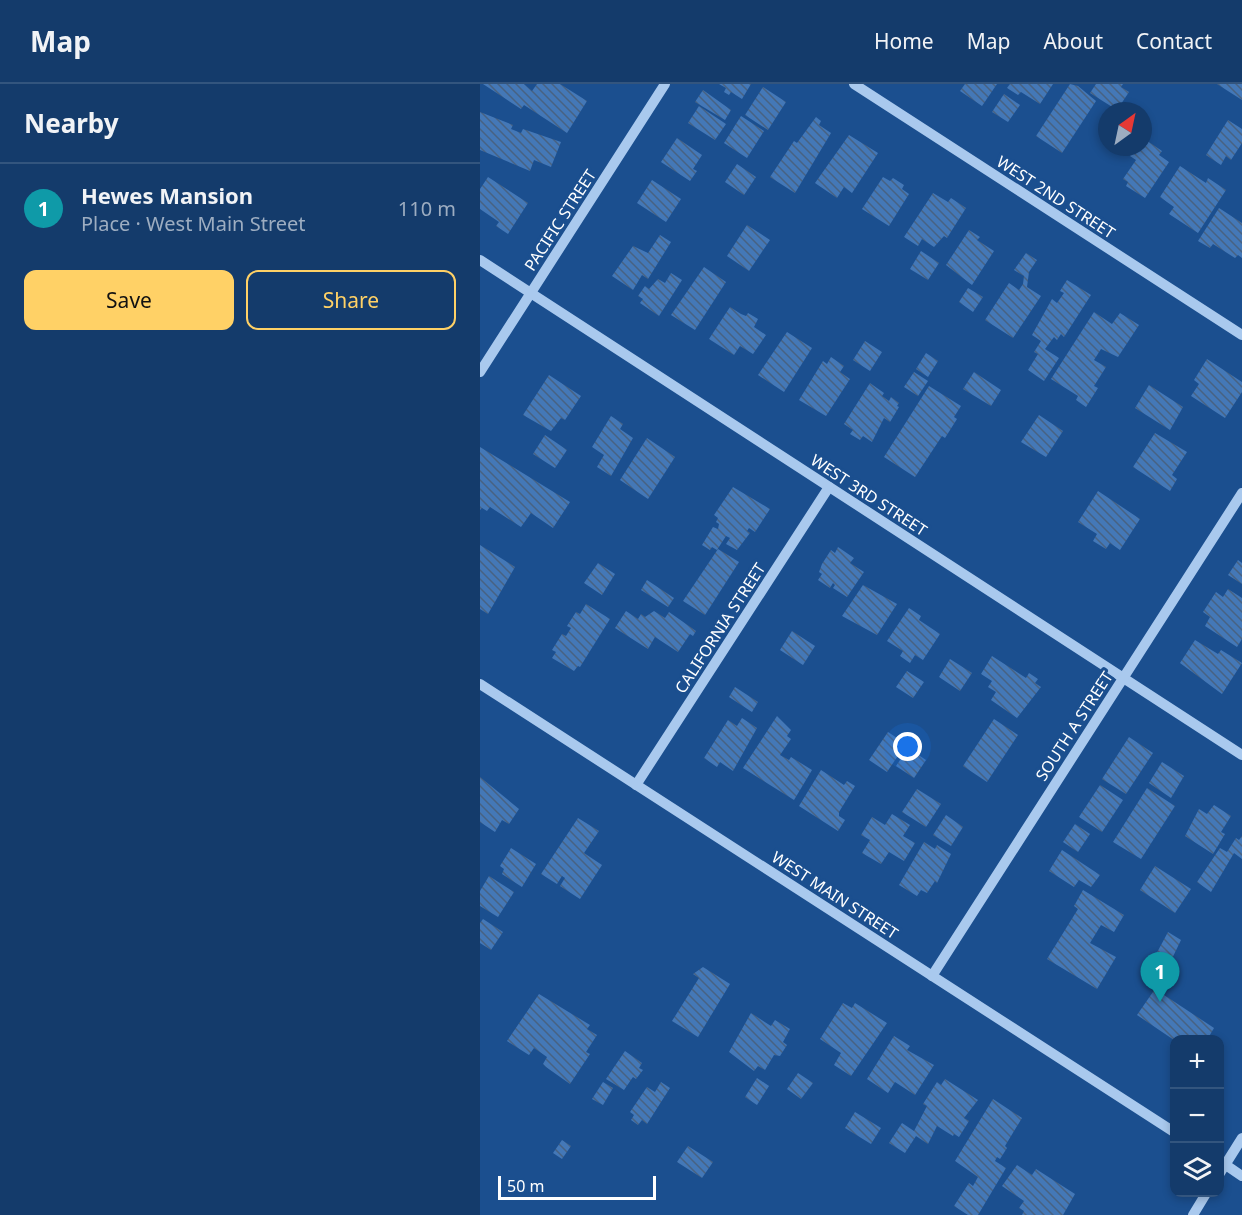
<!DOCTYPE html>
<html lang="en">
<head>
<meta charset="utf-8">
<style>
  body { margin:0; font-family:"Noto Sans",sans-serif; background:#214673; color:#f1f3f6 }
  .controls { position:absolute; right:18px; bottom:18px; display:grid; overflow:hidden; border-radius:12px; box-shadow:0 3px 9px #0003 }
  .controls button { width:54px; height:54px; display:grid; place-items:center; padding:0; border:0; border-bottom:2px solid #33557e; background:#143b6b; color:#f1f3f6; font:30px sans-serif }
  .compass { position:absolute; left:618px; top:18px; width:54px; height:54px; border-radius:50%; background:#143b6b; box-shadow:0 3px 9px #0003; rotate:33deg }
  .scale { position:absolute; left:18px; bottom:15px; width:158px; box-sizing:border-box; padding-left:6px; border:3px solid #fff; border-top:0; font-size:16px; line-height:21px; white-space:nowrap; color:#fff; -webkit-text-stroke:4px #1b4f8f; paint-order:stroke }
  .you { position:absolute; left:428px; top:663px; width:21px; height:21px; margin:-15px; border:4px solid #fff; border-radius:50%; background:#1a73e8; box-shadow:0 0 0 9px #1a73e833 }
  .badge { display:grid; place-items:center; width:39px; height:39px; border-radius:50%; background:#ffd166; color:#fff; font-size:20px; font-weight:700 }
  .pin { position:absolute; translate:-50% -50px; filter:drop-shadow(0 2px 3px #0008) }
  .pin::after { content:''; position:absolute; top:32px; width:21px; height:18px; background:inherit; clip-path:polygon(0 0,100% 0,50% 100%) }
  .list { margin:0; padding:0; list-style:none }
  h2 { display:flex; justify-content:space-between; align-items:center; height:78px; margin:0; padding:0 24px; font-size:26px }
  h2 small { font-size:20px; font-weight:400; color:#9dadc1 }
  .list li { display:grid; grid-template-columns:39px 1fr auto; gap:18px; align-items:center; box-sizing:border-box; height:90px; padding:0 24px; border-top:2px solid #33557e }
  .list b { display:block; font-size:22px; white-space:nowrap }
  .list p { margin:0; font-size:20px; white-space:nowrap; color:#9dadc1 }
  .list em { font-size:20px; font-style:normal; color:#9dadc1 }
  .actions { display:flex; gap:12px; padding:18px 24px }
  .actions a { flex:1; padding:14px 0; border:2px solid #ffd166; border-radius:12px; text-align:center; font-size:21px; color:#ffd166 }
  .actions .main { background:#ffd166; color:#111 }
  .icon { flex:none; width:33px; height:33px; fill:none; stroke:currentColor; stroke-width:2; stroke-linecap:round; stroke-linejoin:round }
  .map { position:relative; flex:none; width:762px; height:1131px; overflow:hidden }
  header { display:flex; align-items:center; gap:36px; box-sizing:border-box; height:84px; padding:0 30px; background:#143b6b; border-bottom:2px solid #33557e }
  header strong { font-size:28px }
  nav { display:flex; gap:33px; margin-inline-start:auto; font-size:21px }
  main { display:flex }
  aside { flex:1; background:#143b6b }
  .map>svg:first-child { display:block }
  .building { fill:url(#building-back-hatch) }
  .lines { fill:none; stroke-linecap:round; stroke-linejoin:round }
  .minor { stroke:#a9c9ee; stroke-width:10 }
  .labels { text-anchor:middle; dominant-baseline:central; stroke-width:6; stroke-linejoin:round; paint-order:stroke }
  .street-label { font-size:16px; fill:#fff; stroke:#1b4f8f }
</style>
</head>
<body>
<header>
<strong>Map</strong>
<nav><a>Home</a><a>Map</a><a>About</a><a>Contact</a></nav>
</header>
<main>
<aside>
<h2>Nearby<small></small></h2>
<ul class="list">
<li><span class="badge" style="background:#0f9aa8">1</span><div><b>Hewes Mansion</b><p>Place · West Main Street</p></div><em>110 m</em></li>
</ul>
<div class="actions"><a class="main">Save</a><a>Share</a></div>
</aside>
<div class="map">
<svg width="762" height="1131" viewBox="0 0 762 1131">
  <defs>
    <pattern id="building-back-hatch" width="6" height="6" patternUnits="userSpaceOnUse" patternTransform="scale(1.5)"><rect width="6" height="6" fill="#4478b7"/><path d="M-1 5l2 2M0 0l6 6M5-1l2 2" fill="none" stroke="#486282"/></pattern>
  </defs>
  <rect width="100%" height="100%" fill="#1b4f8f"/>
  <!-- building -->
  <g class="building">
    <path d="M3,0H44L52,7L57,0H80L107,17L87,49L44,21L41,25Z"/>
    <path d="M239,0H271L262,15L251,8L249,11L244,8L246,4Z"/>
    <path d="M485,0H517L502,22L480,7Z"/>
    <path d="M530,0H573L560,20L541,8L538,11L527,4Z"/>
    <path d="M590,0L598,2L616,17L582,69L556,52Z"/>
    <path d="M616,0H643L641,3L649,8L637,26L610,9Z"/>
    <path d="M737,0H762V16Z"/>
    <path d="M283,3L306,18L288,46L265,31Z"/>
    <path d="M223,6L251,26L245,36L215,18Z"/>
    <path d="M524,10L540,21L528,38L512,28Z"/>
    <path d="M219,22L246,40L235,56L208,39Z"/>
    <path d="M0,28L33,41L31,45L41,49L43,45L81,58L71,83L54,76L50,87L0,66Z"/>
    <path d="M261,32L284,47L267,74L244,59Z"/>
    <path d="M336,33L341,37L339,41L351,49L315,109L290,93L314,57L317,59Z"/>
    <path d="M748,36L762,45V59L751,76L746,72L741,81L726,71Z"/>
    <path d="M369,51L398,69L372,109L364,103L357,114L335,99Z"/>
    <path d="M197,54L222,71L213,85L217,87L210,97L181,78Z"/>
    <path d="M663,54L682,67L679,71L689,78L665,114L646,102L648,98L643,95L656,76L650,72L656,63H663Z"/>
    <path d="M257,80L276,93L264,111L245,98Z"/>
    <path d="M700,82L726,99L728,94L746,106L718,149L689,130L694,123L680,113Z"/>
    <path d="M8,93L48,119L28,150L16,142L19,138L0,125V105Z"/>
    <path d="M403,93L410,97L413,94L424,101L422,105L429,110L409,142L382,125Z"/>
    <path d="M172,96L201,115L186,138L157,119Z"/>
    <path d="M453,109L468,118L471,114L486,124L467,154L464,152L454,163L442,155L438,162L424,153Z"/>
    <path d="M739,124L762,139V174L758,171L755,174L733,160L730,164L718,157Z"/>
    <path d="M267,141L290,156L269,187L247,172Z"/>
    <path d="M489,146L500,153L497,156L514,167L492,201L466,181Z"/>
    <path d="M180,151L191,158L168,195L162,191L153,206L132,192L153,162L168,169Z"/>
    <path d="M441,167L459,179L448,196L430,185Z"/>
    <path d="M546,169L557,176L549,188L547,203L561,212L533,254L505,236L529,199L539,206L543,200L544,192L534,186Z"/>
    <path d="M224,183L246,198L215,246L191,231Z"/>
    <path d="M191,189L202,196L179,232L160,219L163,215L158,212L165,202L169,205L178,195L185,199Z"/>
    <path d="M587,196L611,211L584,253L581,250L577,256L574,253L565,265L579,274L564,297L548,286L558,270L554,268L561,257L552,251L572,215L577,219L584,209L580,207Z"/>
    <path d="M488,204L503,213L493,228L479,218Z"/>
    <path d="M250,223L261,230L266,232L268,229L278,235L274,243L286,251L273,270L260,262L254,271L229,255Z"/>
    <path d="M614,228L632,240L640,229L659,241L638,273L621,265L614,276L626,283L614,302L618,304L606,323L596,316L598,312L571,295Z"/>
    <path d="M307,248L332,264L304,308L278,291Z"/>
    <path d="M385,257L402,268L390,287L373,276Z"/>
    <path d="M446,269L458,277L448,293L436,285Z"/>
    <path d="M351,273L364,282L360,288L370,295L346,332L319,316L343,277L347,280Z"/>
    <path d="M727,275L762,298V308L745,334L711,312L719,300L714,296Z"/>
    <path d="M434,288L448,297L438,312L424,303Z"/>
    <path d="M494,288L521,306L511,322L483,305Z"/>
    <path d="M69,291L101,312L85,336L81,334L71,347L43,331Z"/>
    <path d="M390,299L404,309L402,312L409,317L411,313L419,319L417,322L419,323L410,338L404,334L392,358L383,352L380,356L370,350L373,346L364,340Z"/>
    <path d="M669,301L703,323L690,346L655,324Z"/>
    <path d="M449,302L481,322L474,333L477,335L465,354L462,352L435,393L404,373Z"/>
    <path d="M559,331L583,347L566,373L541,358Z"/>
    <path d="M131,332L143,340L140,345L153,354L131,392L117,383L124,371L112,363Z"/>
    <path d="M675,349L707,368L692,391L697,395L690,407L653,383Z"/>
    <path d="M65,351L87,366L75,384L53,370Z"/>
    <path d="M167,354L195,373L168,415L140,396Z"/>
    <path d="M0,363L90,418L73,444L51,429L41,443L10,423L7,427L2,424L0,426Z"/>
    <path d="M253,403L290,425L275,448L269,444L267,447L270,449L257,466L246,460L250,454L246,452L237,466L232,463L230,466L222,461L233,443L238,445L239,440L236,438L238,434L234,431Z"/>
    <path d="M618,407L660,435L640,466L630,459L626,465L613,457L617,450L598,438Z"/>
    <path d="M0,461L35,483L8,530L0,525Z"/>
    <path d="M358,463L374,474L370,479L384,488L367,513L353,504L355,501L353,499L350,504L338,496L342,490L339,488L342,480L351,466L355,469Z"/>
    <path d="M238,465L259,478L225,531L203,517Z"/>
    <path d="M758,476L762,479V500L748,491Z"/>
    <path d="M118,479L135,490L122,511L104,499Z"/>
    <path d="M167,496L194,514L188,523L161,506Z"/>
    <path d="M383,501L417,520L397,551L362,532Z"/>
    <path d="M748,505L762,514V555L757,563L725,542L730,533L723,528L736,508L743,513Z"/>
    <path d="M106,520L130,535L100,583L98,582L94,587L72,574L76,568L72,566L82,550L86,552L91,544L87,542L96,528L100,530Z"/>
    <path d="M429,524L441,532L439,536L460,550L443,576L435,571L430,579L420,572L423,567L407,557Z"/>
    <path d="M146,527L158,535L161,530L165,533L174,527L185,534L189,528L216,547L213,552L210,550L198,568L175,553L168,565L135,544Z"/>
    <path d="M312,547L335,562L323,581L300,566Z"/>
    <path d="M715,556L738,570L741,566L762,579L742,610L700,579Z"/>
    <path d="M512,572L546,594L549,589L558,595L555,599L561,603L537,634L511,616L516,608L508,603L512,597L501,590Z"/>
    <path d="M470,575L492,589L480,607L459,593Z"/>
    <path d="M427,587L444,598L433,614L416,603Z"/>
    <path d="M255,603L278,618L272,628L249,613Z"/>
    <path d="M297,632L311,646L307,652L311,655L300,671L309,676L311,673L332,686L314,716L263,684Z"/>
    <path d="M262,634L277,644L253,687L240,678L237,683L224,674L248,636L257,642Z"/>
    <path d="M514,635L538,651L507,698L483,682Z"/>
    <path d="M408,648L426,660L407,688L389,676Z"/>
    <path d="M649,653L673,669L646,710L622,695Z"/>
    <path d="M428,664L446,676L434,694L416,682Z"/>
    <path d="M682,678L704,692L691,714L669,699Z"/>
    <path d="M341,686L364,701L367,697L375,702L359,728V732L365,736L358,747L319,722Z"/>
    <path d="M0,693L39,725L29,740L22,736L15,748L0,738Z"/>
    <path d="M620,701L643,716L622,748L599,733Z"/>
    <path d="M667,704L695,722L661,775L633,758Z"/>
    <path d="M437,705L461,720L446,743L422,728Z"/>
    <path d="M734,721L751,732L741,748L745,750L733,770L705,752L719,725L727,730Z"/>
    <path d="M412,730L430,741L423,752L435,759L424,777L409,768L401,780L382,769L390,756L381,751L392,733L405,741Z"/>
    <path d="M466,731L483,743L471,762L453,751Z"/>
    <path d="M98,734L119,747L104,769L122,781L100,815L80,802L85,794L82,792L77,800L61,790Z"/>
    <path d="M595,740L610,750L598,768L583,758Z"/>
    <path d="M762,752V775L754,769L731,808L717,798L740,764L747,768L756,754L759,756Z"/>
    <path d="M444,758L455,765L457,761L471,770L457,799L455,797L447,809L441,806L437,812L419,801Z"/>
    <path d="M31,764L56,780L42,803L22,790L24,785L20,782Z"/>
    <path d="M582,766L620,791L611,803L599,796L594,803L569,787Z"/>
    <path d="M675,782L711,805L695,829L660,806Z"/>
    <path d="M9,792L34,808L18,833L0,822V807Z"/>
    <path d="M603,806L644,831L634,848L621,841L610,859L636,873L617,905L567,875L598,825L594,822Z"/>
    <path d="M3,835L23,848L11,866L0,859V839Z"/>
    <path d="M688,848L701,856L687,885L695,889L683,908L673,902L676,896L666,889Z"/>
    <path d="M223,883L250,900L218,953L192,937L219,894L213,890Z"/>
    <path d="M675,905L734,944L727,956H694L657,931Z"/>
    <path d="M59,910L110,941L107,945L117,951L106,968L110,970L90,1000L66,983L63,980L67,973L54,964L49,971L27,957Z"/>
    <path d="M363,919L372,924L375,919L407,939L371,992L354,981L361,969L340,955Z"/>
    <path d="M271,929L291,942L295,936L310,945L303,958L307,961L300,972L294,971L285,986L278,982L274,987L249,968Z"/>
    <path d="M414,952L430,962L427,966L454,981L435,1011L415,998L408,1009L387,995Z"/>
    <path d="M145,967L162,979L159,984L163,986L156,995L153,993L144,1006L126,995Z"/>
    <path d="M318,989L333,999L321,1015L307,1005Z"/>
    <path d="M277,994L289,1002L277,1021L265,1013Z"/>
    <path d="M465,995L498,1016L484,1034L489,1037L479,1053L474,1050L473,1052L457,1042L448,1060L436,1052L425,1069L409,1059L422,1039L434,1047L447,1022L443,1020L457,998L461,1001Z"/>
    <path d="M123,998L133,1004L123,1021L112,1015Z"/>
    <path d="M181,998L190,1004L167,1040L162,1036L158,1041L151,1036L154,1031L150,1028L167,1003L175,1008Z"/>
    <path d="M513,1015L542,1034L525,1062L527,1064L520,1075L517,1073L515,1077L526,1084L498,1131H488L474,1122L489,1099L493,1102L498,1093L475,1077Z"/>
    <path d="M375,1028L401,1044L391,1060L365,1044Z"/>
    <path d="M82,1056L91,1062L82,1075L73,1069Z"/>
    <path d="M208,1062L233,1078L222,1094L197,1078Z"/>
    <path d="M537,1081L552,1091L556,1085L595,1110L583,1131H542L544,1127L539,1124L544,1117L522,1102Z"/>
  </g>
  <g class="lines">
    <!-- minor -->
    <g class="minor">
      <path d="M374,0L762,251"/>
      <path d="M0,176L762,671"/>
      <path d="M0,288L185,0"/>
      <path d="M0,600L694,1048"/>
      <path d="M156,701L349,403"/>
      <path d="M452,892L762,409"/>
      <path d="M740,1077L762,1092"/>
      <path d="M740,1089L762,1054"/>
      <path d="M713,1131L727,1108"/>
    </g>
  </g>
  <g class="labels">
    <!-- street labels -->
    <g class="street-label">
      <text transform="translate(576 113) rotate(33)">WEST 2ND STREET</text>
      <text transform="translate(80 136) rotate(-57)">PACIFIC STREET</text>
      <text transform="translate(389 411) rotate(33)">WEST 3RD STREET</text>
      <text transform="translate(240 544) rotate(-57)">CALIFORNIA STREET</text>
      <text transform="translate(594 642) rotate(-57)">SOUTH A STREET</text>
      <text transform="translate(355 811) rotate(33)">WEST MAIN STREET</text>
    </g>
  </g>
</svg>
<div class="controls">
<button>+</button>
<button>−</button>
<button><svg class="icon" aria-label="layers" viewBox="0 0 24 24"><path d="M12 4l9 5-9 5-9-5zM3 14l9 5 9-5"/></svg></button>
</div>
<svg class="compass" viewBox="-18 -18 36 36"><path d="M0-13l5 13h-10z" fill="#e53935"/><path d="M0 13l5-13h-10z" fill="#9dadc1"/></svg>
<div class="scale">50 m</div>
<div class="you"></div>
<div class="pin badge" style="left:680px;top:918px;background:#0f9aa8">1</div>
</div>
</main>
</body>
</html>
